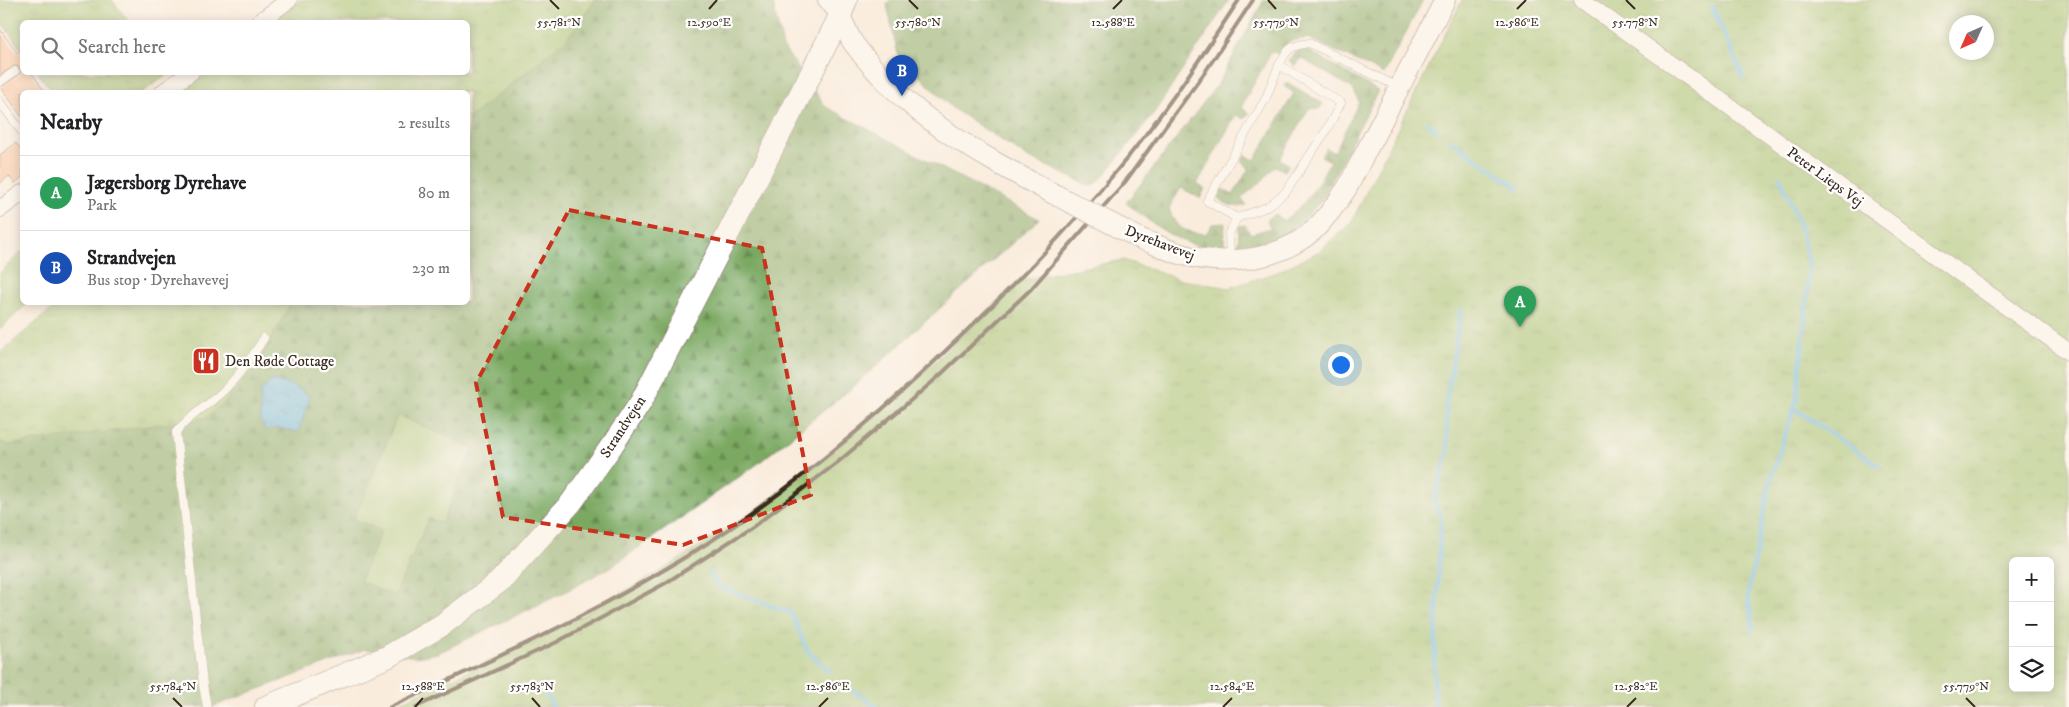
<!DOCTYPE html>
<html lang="en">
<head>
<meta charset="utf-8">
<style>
  body { margin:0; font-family:"IM FELL DW Pica",serif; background:#f6f6f6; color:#202124 }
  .controls { position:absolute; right:15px; bottom:15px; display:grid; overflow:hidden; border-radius:8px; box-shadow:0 2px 12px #0003 }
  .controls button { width:45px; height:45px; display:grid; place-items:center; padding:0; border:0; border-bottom:1px solid #e0e0e0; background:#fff; color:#202124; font:25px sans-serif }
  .compass { position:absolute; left:1949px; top:15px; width:45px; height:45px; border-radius:50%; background:#fff; box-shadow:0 2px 12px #0003; rotate:225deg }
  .you { position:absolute; left:1340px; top:364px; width:18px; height:18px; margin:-12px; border:4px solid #fff; border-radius:50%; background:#1a73e8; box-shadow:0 0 0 8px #1a73e833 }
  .badge { display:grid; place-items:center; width:32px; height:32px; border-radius:50%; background:#ea580c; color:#fff; font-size:16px; font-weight:700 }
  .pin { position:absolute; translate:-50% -41px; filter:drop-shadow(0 1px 2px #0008) }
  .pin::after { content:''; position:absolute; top:26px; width:18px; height:15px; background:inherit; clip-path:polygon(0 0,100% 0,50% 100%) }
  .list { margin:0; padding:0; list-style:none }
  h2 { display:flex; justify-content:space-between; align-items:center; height:65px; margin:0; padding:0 20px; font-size:21px }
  h2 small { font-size:16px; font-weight:400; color:#757577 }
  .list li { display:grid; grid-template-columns:32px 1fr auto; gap:15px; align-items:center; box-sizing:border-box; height:75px; padding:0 20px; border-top:1px solid #e0e0e0 }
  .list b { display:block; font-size:19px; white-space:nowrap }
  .list p { margin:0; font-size:16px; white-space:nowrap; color:#757577 }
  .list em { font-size:16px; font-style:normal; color:#757577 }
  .icon { flex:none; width:28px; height:28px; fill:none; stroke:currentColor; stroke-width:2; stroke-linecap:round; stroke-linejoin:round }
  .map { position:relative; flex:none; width:2069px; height:707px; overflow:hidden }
  .search { position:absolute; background:#fff; box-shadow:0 2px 12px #0003; left:20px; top:20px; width:450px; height:55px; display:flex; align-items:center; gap:12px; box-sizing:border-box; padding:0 18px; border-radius:8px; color:#757577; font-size:19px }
  .panel { position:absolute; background:#fff; box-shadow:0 2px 12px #0003; left:20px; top:90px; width:450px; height:215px; border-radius:8px }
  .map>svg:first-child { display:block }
  .forest { fill:url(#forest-firs); stroke:#5c6a40; fill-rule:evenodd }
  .park { fill:url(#park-tufts); stroke:#6b7646; fill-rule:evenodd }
  .pitch { fill:#9bc36f; stroke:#6b7646 }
  .water { fill:url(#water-ripples); stroke:#507280 }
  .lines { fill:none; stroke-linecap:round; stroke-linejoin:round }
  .stream { stroke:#66bae2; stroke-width:4.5 }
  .building { fill:#fcb081 }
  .service-casing { stroke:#9a8b7e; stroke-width:9 }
  .minor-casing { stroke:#9a8b7e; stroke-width:18 }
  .tertiary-casing { stroke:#9a8b7e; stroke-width:22 }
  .secondary-casing { stroke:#9a8b7e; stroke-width:24 }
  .service { stroke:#fff; stroke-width:8 }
  .minor { stroke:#fff; stroke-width:16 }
  .tertiary { stroke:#fff; stroke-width:20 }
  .secondary { stroke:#fff; stroke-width:22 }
  .rail { stroke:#3b2a1e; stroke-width:4 }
  .tertiary-bridge-casing { stroke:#9a8b7e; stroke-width:22; stroke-linecap:butt }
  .tertiary-bridge { stroke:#fff; stroke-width:20 }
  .marked { fill:none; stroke:#c8321e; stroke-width:4; stroke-dasharray:10 6; stroke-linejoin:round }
  .ticks { fill:none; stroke:#3b2a1e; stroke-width:2 }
  .labels { text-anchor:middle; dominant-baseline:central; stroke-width:4.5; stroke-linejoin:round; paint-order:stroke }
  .street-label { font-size:15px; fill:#3b2a1e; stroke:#fff }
  .poi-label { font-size:15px; fill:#3b2a1e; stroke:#fff; text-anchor:start }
  .ticks-label { font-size:12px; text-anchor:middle; fill:#3b2a1e; stroke:#fff; stroke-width:4.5; stroke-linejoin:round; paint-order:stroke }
</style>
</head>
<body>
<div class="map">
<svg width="2069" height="707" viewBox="0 0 2069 707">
  <defs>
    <pattern id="forest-firs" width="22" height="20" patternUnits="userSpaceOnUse" patternTransform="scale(1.25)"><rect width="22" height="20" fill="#7ca962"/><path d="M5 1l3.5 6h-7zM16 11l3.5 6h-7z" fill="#678a50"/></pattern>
    <pattern id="park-tufts" width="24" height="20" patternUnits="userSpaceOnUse" patternTransform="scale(1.25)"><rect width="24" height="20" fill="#9bc36f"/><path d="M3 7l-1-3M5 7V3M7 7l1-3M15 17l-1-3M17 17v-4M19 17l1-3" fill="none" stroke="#809f5b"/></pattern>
    <pattern id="water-ripples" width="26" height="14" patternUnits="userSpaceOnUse" patternTransform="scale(1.25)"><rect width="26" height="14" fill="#66bae2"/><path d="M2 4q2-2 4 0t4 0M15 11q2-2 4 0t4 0" fill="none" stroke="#5597b7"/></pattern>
  </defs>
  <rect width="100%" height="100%" fill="#fff"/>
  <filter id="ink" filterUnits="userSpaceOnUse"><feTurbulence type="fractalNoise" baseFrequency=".02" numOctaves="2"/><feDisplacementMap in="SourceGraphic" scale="10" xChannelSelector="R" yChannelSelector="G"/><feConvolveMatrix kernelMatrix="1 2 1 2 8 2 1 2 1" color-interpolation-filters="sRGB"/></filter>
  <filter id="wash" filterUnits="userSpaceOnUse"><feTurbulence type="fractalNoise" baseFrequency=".0096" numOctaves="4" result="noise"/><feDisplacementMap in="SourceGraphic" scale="20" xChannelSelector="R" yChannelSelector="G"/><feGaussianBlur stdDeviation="1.12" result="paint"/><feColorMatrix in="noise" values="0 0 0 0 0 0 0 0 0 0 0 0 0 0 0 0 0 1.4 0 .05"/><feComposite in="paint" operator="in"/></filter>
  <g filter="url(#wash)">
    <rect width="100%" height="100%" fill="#f9ecdd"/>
    <!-- forest -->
    <g class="forest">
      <path d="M595,0H772L783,47L826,107L1039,219L853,387L756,465L611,567L563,593L438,653L416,657L365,649L212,707H0V441L7,445L186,303L468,302V119L567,39ZM398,415L473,448L442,523L429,518L360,581L381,531L355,519Z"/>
      <path d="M890,0H1229L1154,113L1101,179L1092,187L1027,157L952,108L898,55L887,5Z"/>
      <path d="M1264,0H1423L1384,74L1308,38L1290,41L1278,54L1272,51L1241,107L1249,113L1244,119L1236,115L1197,184L1205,189L1200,198L1181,188L1169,208C1175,229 1185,232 1206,234L1212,224L1225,223L1224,247C1185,252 1155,225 1126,203L1218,84Z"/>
      <path d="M1307,50L1378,91L1321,201L1300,224L1274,241L1252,247H1238L1239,226L1245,225L1251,234L1270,228L1267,219L1276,214L1283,221C1307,203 1317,187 1330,161L1321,156L1326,148L1334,153L1359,102L1353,89L1301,58L1294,66L1289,60L1296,51Z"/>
      <path d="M1287,82L1323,104L1319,109L1309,108L1280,159L1289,165L1285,171L1275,166L1261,182L1241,198L1246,205C1235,208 1226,205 1218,198L1222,189L1233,195L1249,168L1241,162L1245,155L1255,160L1294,93L1284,86Z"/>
    </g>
    <!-- park -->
    <g class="park">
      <path d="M0,0H112L129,22H22V51L0,20Z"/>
      <path d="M300,0H595L567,39L468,119V92H181L207,73L468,72V22H271Z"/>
      <path d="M1462,0H2069V707H390L550,633L658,573L746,517L830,455L929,367L1020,280L1123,260L1181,280L1229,288L1275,273L1318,252L1351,223ZM1956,22H1986V52H1956ZM2013,561H2050V688H2013Z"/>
      <path d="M165,72L167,75L142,92H53L38,73Z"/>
      <path d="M59,303H291L255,368L225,402L206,418L8,445L0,441V353Z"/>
    </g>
    <!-- pitch -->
    <g class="pitch">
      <path d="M22,251V302L28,303L0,329V273Z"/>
      <path d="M398,415L473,448L442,523L429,518L395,596L360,581L381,531L354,519Z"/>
    </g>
    <!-- water -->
    <path class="water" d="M273,380L297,387L310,397L299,430L296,432L280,428L266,430L260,421L261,391Z"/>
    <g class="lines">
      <!-- stream -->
      <g class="stream">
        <path d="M1712,6L1743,77"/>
        <path d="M1427,123L1437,130"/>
        <path d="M1450,140L1518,188"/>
        <path d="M1794,408L1879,466"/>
        <path d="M710,574L720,587L791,613L808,652L829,671"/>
        <path d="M1753,631L1748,594L1770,482L1797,398L1810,266L1799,223L1780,177"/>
        <path d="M842,683L877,707"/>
        <path d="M541,685L553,707"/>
        <path d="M1435,707L1434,674L1441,517L1434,501L1448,452L1446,404L1461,310"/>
      </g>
    </g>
    <g id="blocks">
      <!-- building -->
      <g class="building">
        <path d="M0,29L17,53L22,49V72H31L45,92H22V117L1,87L18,76L21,71L18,66H14L0,75Z"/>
        <path d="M16,143L22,151V177L15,183L9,176L0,183V155Z"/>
        <path d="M208,348L218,358L203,374L193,365Z"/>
      </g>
    </g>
  </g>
  <g filter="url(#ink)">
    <use href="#blocks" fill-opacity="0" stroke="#9a8b7e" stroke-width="1"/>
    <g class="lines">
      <defs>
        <g id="service">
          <path d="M1279,65C1288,48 1290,46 1309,43L1398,87"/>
          <path d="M0,82L15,71"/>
          <path d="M0,102L22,132"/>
          <path d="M1230,259L1229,233L1237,218L1267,207L1286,192L1327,129L1341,103L1279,65L1266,98L1207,201L1237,218"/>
          <path d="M207,707L203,685L176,432C191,414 208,406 223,391C240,375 252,357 264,338"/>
        </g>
        <g id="minor">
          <path d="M826,0L840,16"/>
          <path d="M1582,0L2069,352"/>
          <path d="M259,22L289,0"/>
          <path d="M163,92L191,72"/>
          <path d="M0,209L22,193"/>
        </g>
        <g id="tertiary">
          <path d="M840,16C845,25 848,36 854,44C907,116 975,152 1052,193"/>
          <path d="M1141,239C1153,243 1165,249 1177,253C1222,267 1277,262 1314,230C1327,217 1337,203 1347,188L1445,0"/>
        </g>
        <path id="secondary" d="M266,707L387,657L442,625L499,582L571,503L613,444L641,402L816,64L840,16L846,0"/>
      </defs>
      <!-- service casing -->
      <use href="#service" class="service-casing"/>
      <!-- minor casing -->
      <use href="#minor" class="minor-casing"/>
      <!-- tertiary casing -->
      <use href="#tertiary" class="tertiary-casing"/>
      <!-- secondary casing -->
      <use href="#secondary" class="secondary-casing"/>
      <!-- service -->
      <use href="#service" class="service"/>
      <!-- minor -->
      <use href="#minor" class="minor"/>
      <!-- tertiary -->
      <use href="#tertiary" class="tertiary"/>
      <!-- secondary -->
      <use href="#secondary" class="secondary"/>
      <!-- rail -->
      <g class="rail">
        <path d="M390,707C513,651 637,594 748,516C823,463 893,402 959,338C1014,286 1066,232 1114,174C1160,120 1200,59 1239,0"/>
        <path d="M416,707L555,643L664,584L754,526L838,462L937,378L1031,289L1125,182L1205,72L1253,0"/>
      </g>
      <defs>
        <path id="tertiary-bridge" d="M1052,193L1141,239"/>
      </defs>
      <!-- tertiary-bridge casing -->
      <use href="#tertiary-bridge" class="tertiary-bridge-casing"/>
      <!-- tertiary-bridge -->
      <use href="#tertiary-bridge" class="tertiary-bridge"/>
    </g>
  </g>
  <!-- marked area -->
  <path d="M0 0H2069V707H0ZM569,210L762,248L811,495L683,545L503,517L476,383Z" fill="#f9ecdd" fill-opacity=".55" fill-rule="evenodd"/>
  <path class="marked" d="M569,210L762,248L811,495L683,545L503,517L476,383Z"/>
  <!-- ticks -->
  <path class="ticks" d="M550,0L559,9M909,0L918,9M1268,0L1276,9M1626,0L1635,9M709,9L717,0M1113,9L1122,0M1517,9L1526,0M173,698L182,707M532,698L540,707M1966,698L1975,707M415,707L423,698M819,707L828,698M1223,707L1232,698M1627,707L1636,698"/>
  <!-- icons -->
  <defs>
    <symbol id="restaurant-square" viewBox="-11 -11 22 22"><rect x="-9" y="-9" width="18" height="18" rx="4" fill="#c8321e" stroke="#fff"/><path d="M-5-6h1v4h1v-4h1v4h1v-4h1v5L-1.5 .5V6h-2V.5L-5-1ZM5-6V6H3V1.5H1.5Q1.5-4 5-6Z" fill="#fff"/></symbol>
  </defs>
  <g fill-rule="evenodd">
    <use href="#restaurant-square" x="190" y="345" width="32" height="32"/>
  </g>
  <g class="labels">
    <!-- street labels -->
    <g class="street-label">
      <text transform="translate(1825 177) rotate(36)">Peter Lieps Vej</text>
      <text transform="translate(1160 243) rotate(21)">Dyrehavevej</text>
      <text transform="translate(623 427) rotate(-57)">Strandvejen</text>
    </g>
    <!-- poi labels -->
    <g class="poi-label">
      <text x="225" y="361">Den Røde Cottage</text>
    </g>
  </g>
  <g class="ticks-label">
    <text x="1635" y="26">55.778°N</text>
    <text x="559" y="26">55.781°N</text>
    <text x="709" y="26">12.590°E</text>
    <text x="918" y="26">55.780°N</text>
    <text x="1113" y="26">12.588°E</text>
    <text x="1276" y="26">55.779°N</text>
    <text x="1517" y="26">12.586°E</text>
    <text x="423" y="690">12.588°E</text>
    <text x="828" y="690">12.586°E</text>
    <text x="1636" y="690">12.582°E</text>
    <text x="173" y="690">55.784°N</text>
    <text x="532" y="690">55.783°N</text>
    <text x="1232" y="690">12.584°E</text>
    <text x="1966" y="690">55.779°N</text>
  </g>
</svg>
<div class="controls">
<button>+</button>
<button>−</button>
<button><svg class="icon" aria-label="layers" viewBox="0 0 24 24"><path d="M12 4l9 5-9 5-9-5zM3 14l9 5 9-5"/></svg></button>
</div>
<svg class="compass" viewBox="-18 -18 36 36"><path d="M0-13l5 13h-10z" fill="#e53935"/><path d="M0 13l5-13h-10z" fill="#757577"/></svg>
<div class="you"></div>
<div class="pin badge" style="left:1520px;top:327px;background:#2e9e5b">A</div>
<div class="pin badge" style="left:902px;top:96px;background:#1a4fb4">B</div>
<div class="search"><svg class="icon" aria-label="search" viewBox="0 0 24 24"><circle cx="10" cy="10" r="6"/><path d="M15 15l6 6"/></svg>Search here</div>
<section class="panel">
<h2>Nearby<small>2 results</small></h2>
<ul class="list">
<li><span class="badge" style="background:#2e9e5b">A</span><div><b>Jægersborg Dyrehave</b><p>Park</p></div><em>80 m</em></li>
<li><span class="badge" style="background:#1a4fb4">B</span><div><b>Strandvejen</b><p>Bus stop · Dyrehavevej</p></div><em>230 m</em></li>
</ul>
</section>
</div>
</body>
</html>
